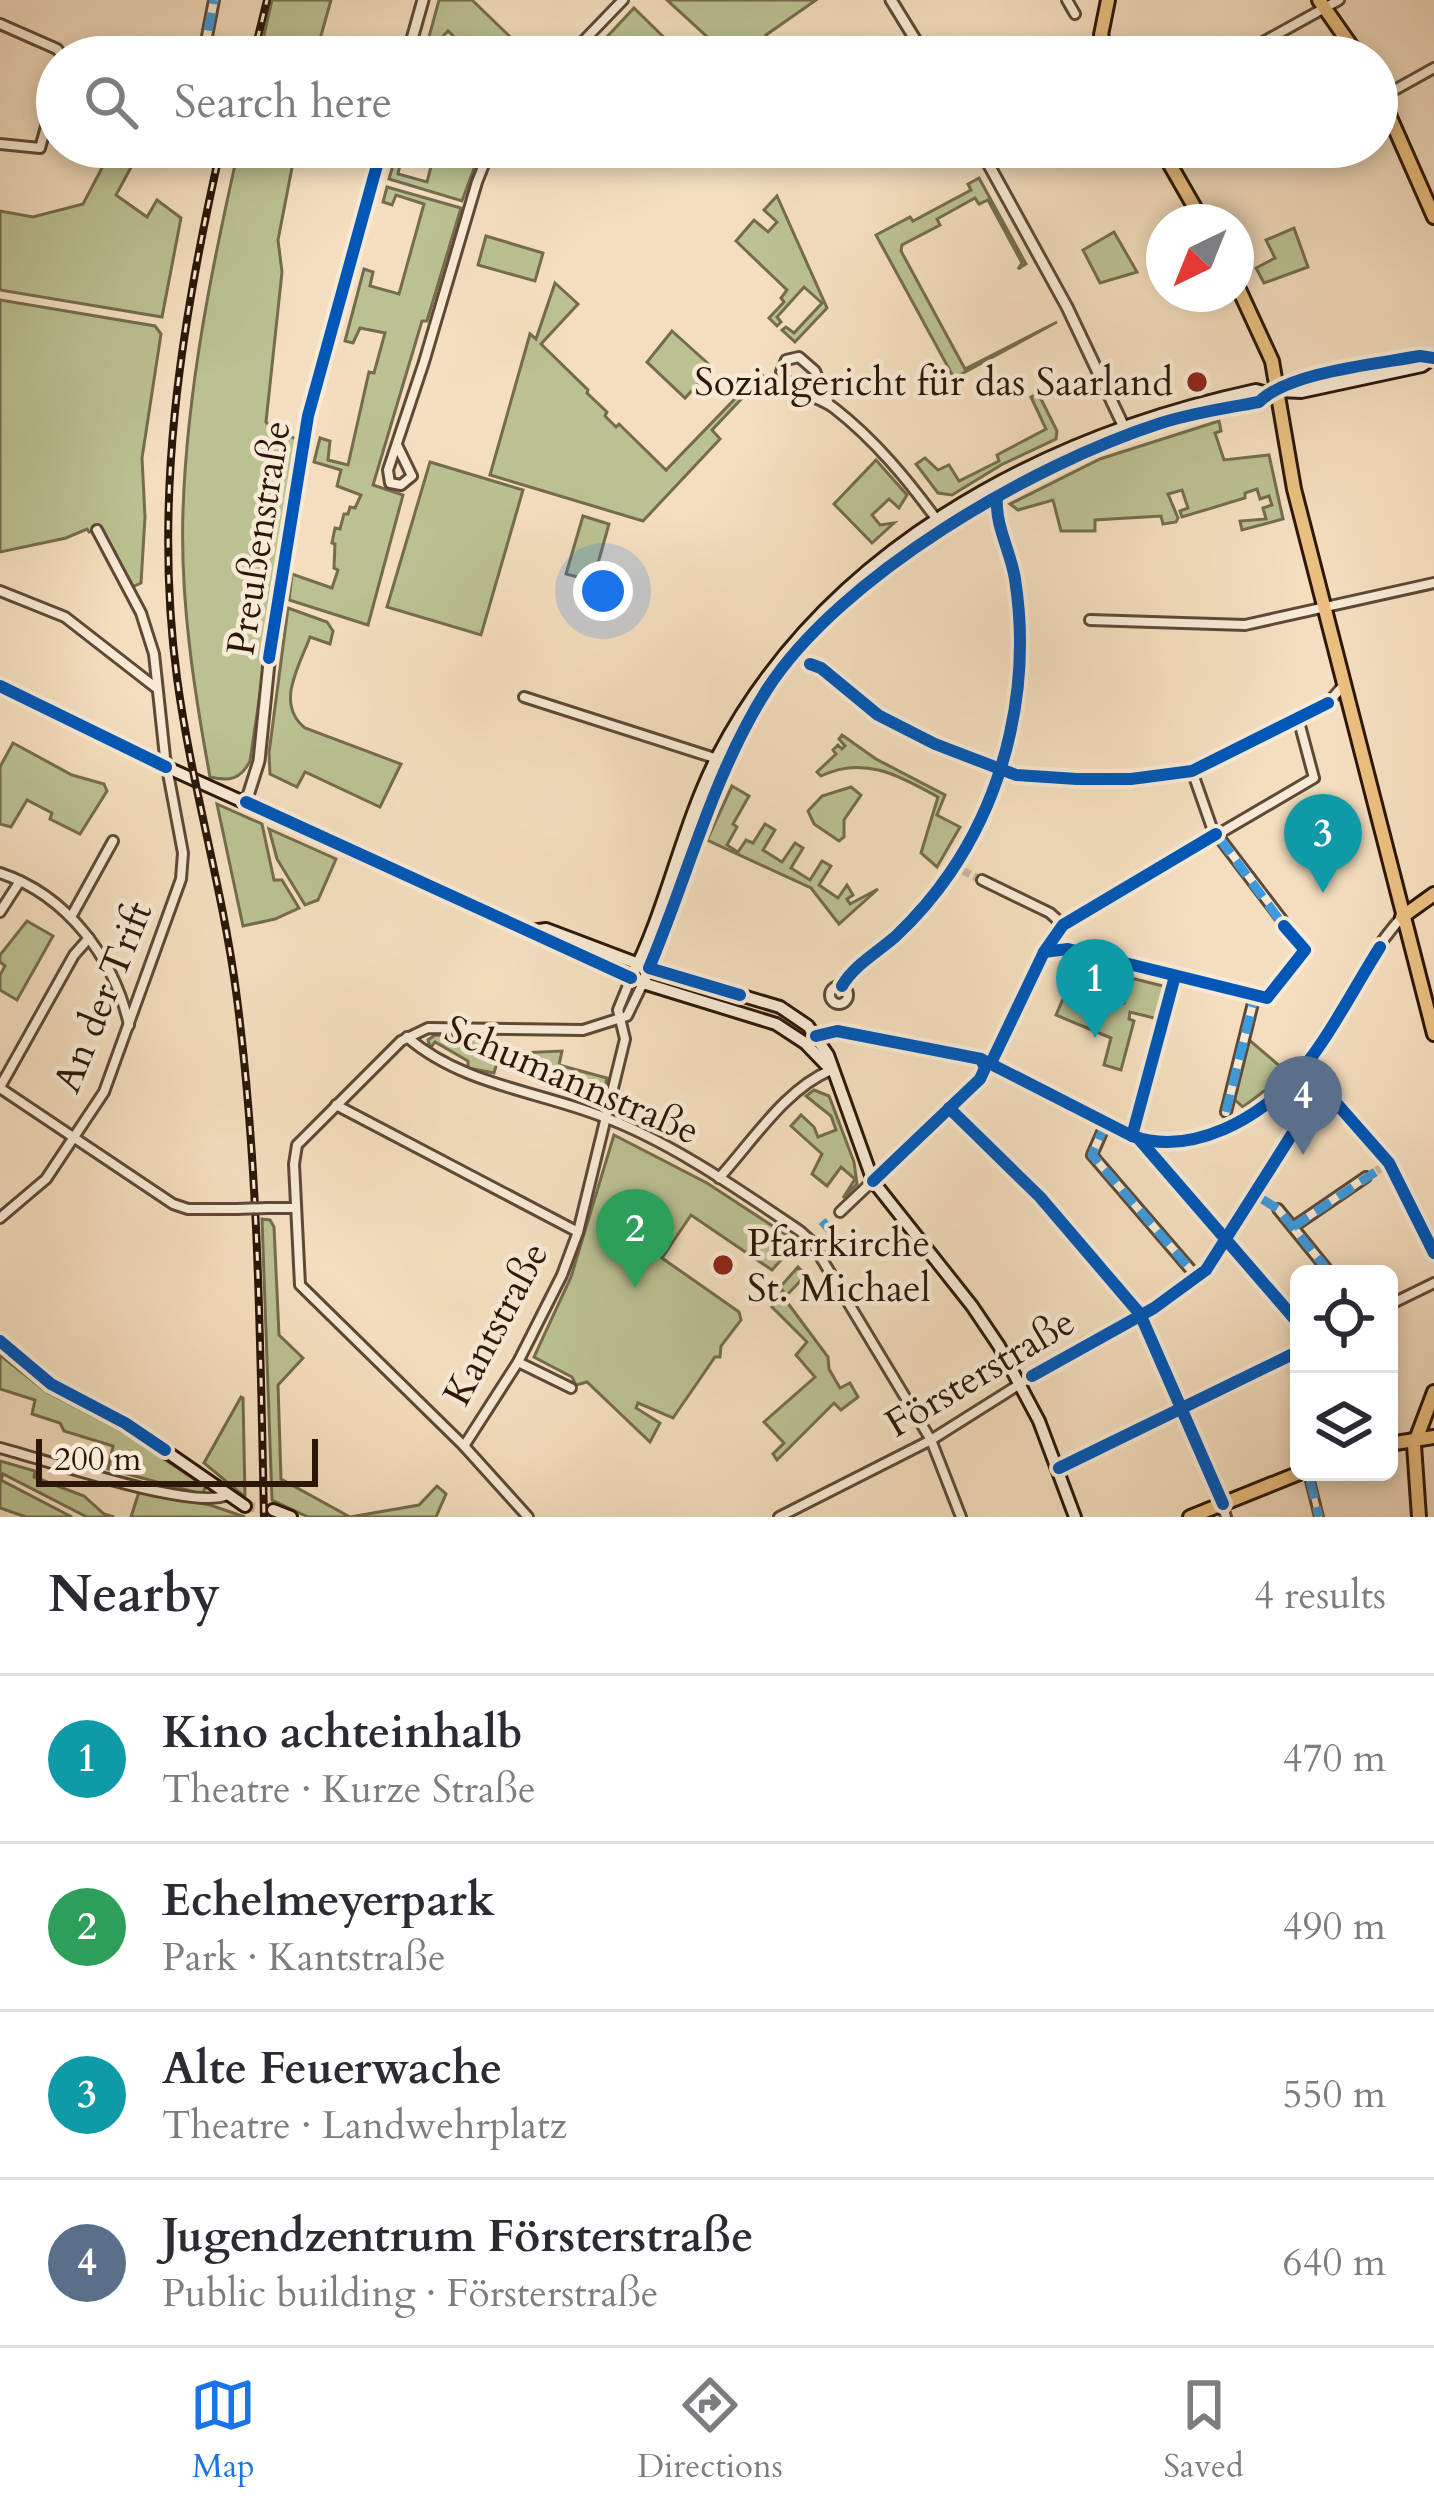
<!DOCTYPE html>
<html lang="en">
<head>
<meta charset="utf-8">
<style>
  body { margin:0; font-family:Cardo,serif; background:#f2f2f3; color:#2b2b33 }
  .controls { position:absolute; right:36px; bottom:36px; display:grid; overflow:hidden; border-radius:18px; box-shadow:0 6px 18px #0003 }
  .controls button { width:108px; height:108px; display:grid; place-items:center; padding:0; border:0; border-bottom:3px solid #e1e1e2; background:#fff; color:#2b2b33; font:60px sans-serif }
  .compass { position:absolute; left:1146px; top:204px; width:108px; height:108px; border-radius:50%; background:#fff; box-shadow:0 6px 18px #0003; rotate:223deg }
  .scale { position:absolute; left:36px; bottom:30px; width:282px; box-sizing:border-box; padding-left:12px; border:6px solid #2c1708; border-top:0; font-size:33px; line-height:42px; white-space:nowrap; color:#2c1708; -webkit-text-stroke:9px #f8ead5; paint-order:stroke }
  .you { position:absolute; left:603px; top:591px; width:42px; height:42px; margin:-30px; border:9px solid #fff; border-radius:50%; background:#1a73e8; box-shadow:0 0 0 18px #1a73e833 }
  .badge { display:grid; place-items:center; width:78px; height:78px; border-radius:50%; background:#1a73e8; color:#fff; font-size:39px; font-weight:700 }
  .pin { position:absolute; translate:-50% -99px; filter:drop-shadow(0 3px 6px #0008) }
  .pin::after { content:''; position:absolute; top:63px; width:42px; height:36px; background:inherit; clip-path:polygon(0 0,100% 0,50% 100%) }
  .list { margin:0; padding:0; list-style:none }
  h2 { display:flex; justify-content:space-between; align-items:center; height:156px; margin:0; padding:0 48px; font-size:51px }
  h2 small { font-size:39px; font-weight:400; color:#7c7c81 }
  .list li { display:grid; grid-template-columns:78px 1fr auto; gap:36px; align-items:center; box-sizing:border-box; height:168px; padding:0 48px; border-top:3px solid #e1e1e2 }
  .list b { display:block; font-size:45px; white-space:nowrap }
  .list p { margin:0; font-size:39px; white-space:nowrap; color:#7c7c81 }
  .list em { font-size:39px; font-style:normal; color:#7c7c81 }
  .icon { flex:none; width:66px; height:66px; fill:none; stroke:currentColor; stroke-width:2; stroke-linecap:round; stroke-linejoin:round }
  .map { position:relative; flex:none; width:1434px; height:1517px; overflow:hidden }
  .search { position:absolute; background:#fff; box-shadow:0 6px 18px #0003; left:36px; right:36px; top:36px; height:132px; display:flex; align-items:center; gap:30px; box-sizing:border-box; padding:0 42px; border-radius:66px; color:#7c7c81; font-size:45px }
  .sheet { height:828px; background:#fff }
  nav { display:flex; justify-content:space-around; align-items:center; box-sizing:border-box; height:168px; border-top:3px solid #e1e1e2; background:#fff; font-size:33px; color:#7c7c81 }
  nav a { display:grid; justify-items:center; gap:6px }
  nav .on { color:#1a73e8 }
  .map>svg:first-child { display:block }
  .green { fill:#bbc192; stroke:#746c4d; stroke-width:3 }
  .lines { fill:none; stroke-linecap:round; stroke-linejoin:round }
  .minor-tunnel { stroke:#ccb69a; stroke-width:8; stroke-dasharray:8 4; stroke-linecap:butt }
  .secondary-tunnel { stroke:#ccb69a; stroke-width:10; stroke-dasharray:10 5; stroke-linecap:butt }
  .pedestrian-casing { stroke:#5e4936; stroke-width:12 }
  .minor-casing { stroke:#5e4936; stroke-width:14 }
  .tertiary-casing { stroke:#5e4936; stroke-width:15 }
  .secondary-casing { stroke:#2c1708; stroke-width:16 }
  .primary-casing { stroke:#2c1708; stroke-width:18 }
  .pedestrian { stroke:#f8ead5; stroke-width:6 }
  .minor { stroke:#f8ead5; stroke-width:8 }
  .tertiary { stroke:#f8ead5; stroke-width:9 }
  .secondary { stroke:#f8ead5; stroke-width:10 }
  .primary { stroke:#eabf80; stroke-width:12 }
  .rail-casing { stroke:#2c1708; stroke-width:8 }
  .rail { stroke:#f8ead5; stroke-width:3; stroke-dasharray:9; stroke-linecap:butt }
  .minor-bridge-casing { stroke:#5e4936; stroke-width:14; stroke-linecap:butt }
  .minor-bridge { stroke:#f8ead5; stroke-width:8 }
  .quiet { stroke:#3d9add; stroke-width:9; stroke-dasharray:18 9; stroke-linecap:butt }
  .cycleway-casing { stroke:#f8ead5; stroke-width:20 }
  .cycleway { stroke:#0057b8; stroke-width:12 }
  .poi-dot { fill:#8f2418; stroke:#f8ead5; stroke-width:4.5 }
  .labels { text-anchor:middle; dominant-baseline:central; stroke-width:9; stroke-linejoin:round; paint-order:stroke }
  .poi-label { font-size:39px; fill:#2c1708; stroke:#f8ead5; text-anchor:end }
  .street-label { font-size:39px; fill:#2c1708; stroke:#f8ead5 }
</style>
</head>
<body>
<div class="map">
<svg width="1434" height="1517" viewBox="0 0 1434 1517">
  <rect width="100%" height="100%" fill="#f4debf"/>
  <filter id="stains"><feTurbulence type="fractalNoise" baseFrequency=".00167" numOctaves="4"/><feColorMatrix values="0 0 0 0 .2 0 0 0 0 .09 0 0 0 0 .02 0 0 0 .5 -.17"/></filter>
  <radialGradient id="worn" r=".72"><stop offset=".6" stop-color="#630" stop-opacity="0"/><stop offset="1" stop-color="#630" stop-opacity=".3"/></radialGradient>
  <!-- green -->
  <g class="green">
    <path d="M272,0H331L315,57H259Z"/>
    <path d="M439,0H472L531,57H475L448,31L429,51L426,48Z"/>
    <path d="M667,0H816L766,35L780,57H706L716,45Z"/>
    <path d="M634,8L684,57H622L616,52L611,57L590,55Z"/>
    <path d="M113,147H142L116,195L147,217L157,200L181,218L162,317L0,290V211L33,217L83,204Z"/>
    <path d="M239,147H296L278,240L282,272L266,422L277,433L298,439L250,761C241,779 229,782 210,777C194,690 180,600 183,511C187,389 212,266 239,147Z"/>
    <path d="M436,147H482L462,201L389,179L395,158L401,160L398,174L427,182Z"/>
    <path d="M979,178L1026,264L1018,269L1022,263L988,200L979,204L975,198L937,219L940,225L902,245L901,251L965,369L1057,322L954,378L876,235L910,217L913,221L971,190L968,184Z"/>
    <path d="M387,187L461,208L427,321H422L373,485L403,495L368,625L289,600L292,574L332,588L338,570L334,568L335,544L332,543L335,528L340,529L344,514H348L350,507L355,508L361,495L337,486L341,470L314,462L320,438L330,441L328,460L348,465L369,372L374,373L385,333L360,328L353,343L345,341L364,269L373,272L370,286L399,294L424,204L396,195L392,205L383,202Z"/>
    <path d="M777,196L827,308L795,342L782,330L786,327L794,333L822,303L804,287L777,317L781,322L777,326L769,318L784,302L781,298L787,290L736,241L754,220L768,232L777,222L764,210Z"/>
    <path d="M1294,228L1308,267L1264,283L1256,268L1275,258L1266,240Z"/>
    <path d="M1114,232L1137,272L1100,283L1083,250Z"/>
    <path d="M486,236L543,253L535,281L478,265Z"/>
    <path d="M555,283L578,304L541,344L588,390L587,393L607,412L605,416L616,427L619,424L666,470L760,373L763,376L712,430L720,439L643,521L490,475L530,334L536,339Z"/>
    <path d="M0,300L155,326L161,334L142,458L145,517L141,583L132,587L100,529L89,532L87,529L66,538L0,552Z"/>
    <path d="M672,331L713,368L685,398L647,362Z"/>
    <path d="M1038,393L1057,431L1056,439L1001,465L952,495L938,493L916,464L925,458L938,470L949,465L959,481L999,461L997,455L1046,429L1031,397Z"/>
    <path d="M1219,421L1221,431L1215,433L1224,460L1269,455L1283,519L1242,530L1240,521L1266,519L1263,508L1272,505L1269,496L1260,499L1257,489L1245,493V498L1182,517L1180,511L1188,508L1182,490L1168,494L1178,518L1176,522L1163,524L1161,516L1095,520V531H1061L1053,500L1018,510L1010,504L1100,459Z"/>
    <path d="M876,460L907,495L899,508L889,499L872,515L880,525L894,523L872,543L834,504Z"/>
    <path d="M430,462L523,490L481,635L387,607Z"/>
    <path d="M583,516L609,524L593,581L566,574Z"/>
    <path d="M288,608L327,622L333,631L330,644L310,637C299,667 275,704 305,728L401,764L380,807L305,772L297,787L270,774L269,753Z"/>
    <path d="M842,735L876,759L945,795L937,815L960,827L937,867L921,853L938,797C899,776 864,755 821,776L817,772L836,754L833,750L838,745L842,749L845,746L839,739Z"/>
    <path d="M13,743L72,775L104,784L107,791L80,834L50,819L52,813L27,800L11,827L0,824V767Z"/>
    <path d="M732,786L749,796L733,824L737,827L727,845L738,852L746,840L753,843L765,824L775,830L763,850L782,862L795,843L803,848L791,868L810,880L822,861L831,866L819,885L838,898L847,885L853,895L847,899L850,904L878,889L839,924L811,888L707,840Z"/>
    <path d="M851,787L861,795L844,820V837L839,841L814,824L808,811L822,796Z"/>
    <path d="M217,804L262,824L274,880H282L299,908L275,919L243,926Z"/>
    <path d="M269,829L336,859L318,900L305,905L277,859Z"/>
    <path d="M27,921L53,936L17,1000L0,990V975L5,966L0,962V955Z"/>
    <path d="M1131,978L1163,986L1166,991L1158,1019L1130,1012L1129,1019L1134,1021L1121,1070L1104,1065L1111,1038L1056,1015L1063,999L1084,1006V1011L1090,1013L1094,1001L1101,998L1124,1003Z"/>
    <path d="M435,1035L492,1036L496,1054L562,1051L559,1065L607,1078L604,1092L498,1059L494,1073L468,1068V1061L435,1042L430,1048L428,1040Z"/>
    <path d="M1248,1039L1288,1073L1243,1107L1234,1099Z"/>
    <path d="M814,1090L829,1096L854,1162L857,1184L843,1198L855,1179L841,1167L827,1186L812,1174L822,1154L791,1126L801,1115L814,1127L818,1137L836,1130L831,1116L806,1096Z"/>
    <path d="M614,1135L707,1183L797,1242L772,1270L691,1215L662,1258L739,1312L741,1320L721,1346L720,1357H715L673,1418L638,1403L636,1408L660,1423L650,1442L587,1382L576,1385L572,1377L534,1357L571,1277Z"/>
    <path d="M262,1219L270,1220L274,1227L279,1335L303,1358L278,1385L281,1479L350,1517L419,1505L437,1486L446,1494L436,1517H308L272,1500Z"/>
    <path d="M798,1267L806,1275L784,1298L828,1357L829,1369L840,1388L850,1383L858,1397L841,1410L834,1403L777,1460L773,1454L784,1443L764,1422L815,1377L796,1355L807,1342L772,1307L783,1291L780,1287Z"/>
    <path d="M0,1355L47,1392L122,1431L206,1487L202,1494L108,1469L113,1446L64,1431L60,1423L32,1414L35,1400L0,1389Z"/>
    <path d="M241,1397L243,1398L245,1497L204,1463Z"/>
    <path d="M0,1461L35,1471L34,1477L84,1496L104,1514L114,1517H87L3,1474L1,1480L72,1517H26L0,1508Z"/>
    <path d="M139,1492L210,1505L245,1517H131Z"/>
  </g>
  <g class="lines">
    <!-- minor-tunnel -->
    <g class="minor-tunnel">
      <path d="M963,871L982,880"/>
      <path d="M1366,1177L1381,1168"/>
      <path d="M1262,1199L1278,1209"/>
    </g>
    <!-- secondary-tunnel -->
    <path class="secondary-tunnel" d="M245,1506L273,1510"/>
    <defs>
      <path id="pedestrian" d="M1310,1481L1319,1517"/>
      <g id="minor">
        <path d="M1067,0L1075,14"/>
        <path d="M0,24L57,49L63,57"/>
        <path d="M203,57L214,0"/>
        <path d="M568,57L623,0"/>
        <path d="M1236,57L1339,0"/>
        <path d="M1382,97L1434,68"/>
        <path d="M0,144L40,148L57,88"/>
        <path d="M829,404L815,371L799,357L786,360L781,372C790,394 817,395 834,408C875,440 907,479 937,520"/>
        <path d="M397,445L412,476L401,485L390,483L388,470L424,362L477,182L491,147"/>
        <path d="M0,591L65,617L155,687"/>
        <path d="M1090,620L1245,625L1434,583"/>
        <path d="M810,664L821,668L878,715L935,744L1016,775L1077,779H1131L1192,771L1328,703L1342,687"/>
        <path d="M524,697L727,762"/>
        <path d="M0,873C67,895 114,958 129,1025"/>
        <path d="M982,880L1050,913L1063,925"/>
        <path d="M0,912L20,881"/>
        <path d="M71,917L113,841"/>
        <path d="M1046,952L1068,949L1269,997L1305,950L1212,828L1192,771"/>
        <path d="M842,986C854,965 878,952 896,936C916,917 935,895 950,873C1008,788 1031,681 1015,579C1011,552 995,526 997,498"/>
        <circle cx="839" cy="995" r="9"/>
        <path d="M816,1036L837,1031L981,1059L1138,1138C1172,1147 1207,1139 1237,1121C1325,1071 1339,988 1401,918"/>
        <path d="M407,1037C461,1084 536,1091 601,1116C668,1140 741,1191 800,1231L811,1241L931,1440L961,1517"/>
        <path d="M991,1063L1044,952L1063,925L1314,778L1298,718"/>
        <path d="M1304,1067L1389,1163L1434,1253"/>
        <path d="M0,1087L74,955L89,938"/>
        <path d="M0,1088L173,1204L188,1209H237"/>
        <path d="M336,1105L578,1232"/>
        <path d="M949,1108L1040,1197L1140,1314L1213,1474L1226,1517"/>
        <path d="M1226,1112L1255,995"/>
        <path d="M1106,1123L1092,1155L1197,1277"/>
        <path d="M1132,1136L1175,976"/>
        <path d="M1139,1140L1299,1324"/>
        <path d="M719,1178C752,1142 785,1089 831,1070"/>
        <path d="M267,1208H295"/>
        <path d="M1278,1209L1326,1268"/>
        <path d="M840,1212L980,1079L985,1068L982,1060"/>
        <path d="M0,1218L46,1179L104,1092L181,879L183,853L165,757L154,654L141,613L97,530"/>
        <path d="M1293,1227L1366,1177"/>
        <path d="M1389,1305L1434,1283"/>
        <path d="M518,1362L571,1388"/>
        <path d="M464,1446L518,1362L562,1275L578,1232L625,1039L618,1010L631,978"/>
        <path d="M0,1448C44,1459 192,1511 227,1495"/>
        <path d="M1059,1468L1299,1351"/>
        <path d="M528,1517L464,1446L300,1285L294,1164L297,1145L401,1041L428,1028L583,1030L627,1016L643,983"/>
        <path d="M779,1517L931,1440L1085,1343L1154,1308L1206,1270L1214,1258L1322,1087"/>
      </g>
      <g id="tertiary">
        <path d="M891,0L926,57"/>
        <path d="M407,57L423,0"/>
        <path d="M979,147L1067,307L1123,425"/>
        <path d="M246,802L259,761L272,633L308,416L382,147"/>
      </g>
      <g id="secondary">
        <path d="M1280,391L1301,392L1422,366L1433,358"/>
        <path d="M0,686L166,767L643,983L776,1024L805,1043L831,1070"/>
        <path d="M532,931L546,929L649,968L780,1007L808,1026L828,1055L873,1181L972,1306L999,1346L1039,1421L1075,1517"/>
        <path d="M631,978C667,908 681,828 717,757C823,552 1038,437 1256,390L1267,393"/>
        <path d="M643,983C684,888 709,787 762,698C833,580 1031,464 1161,423C1192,413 1226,408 1259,402C1289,372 1377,364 1420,356L1434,358"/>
        <path d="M0,1341L51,1384L125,1423L245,1506"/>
        <path d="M273,1510L291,1517"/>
      </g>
      <g id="primary">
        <path d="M1108,0L1101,35L1109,57"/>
        <path d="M1319,0L1359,57"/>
        <path d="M1377,88L1434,217"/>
        <path d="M1160,147L1203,222"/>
        <path d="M1236,283L1272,361L1294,489L1434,1034"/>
        <path d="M1402,917L1434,894"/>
        <path d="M1389,1444L1434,1437"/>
        <path d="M1190,1517L1302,1472"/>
        <path d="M1419,1517L1414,1445L1434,1392"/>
      </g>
    </defs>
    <!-- pedestrian casing -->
    <use href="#pedestrian" class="pedestrian-casing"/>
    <!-- minor casing -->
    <use href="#minor" class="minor-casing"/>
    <!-- tertiary casing -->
    <use href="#tertiary" class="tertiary-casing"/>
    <!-- secondary casing -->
    <use href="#secondary" class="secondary-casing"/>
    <!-- primary casing -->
    <use href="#primary" class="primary-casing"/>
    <!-- pedestrian -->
    <use href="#pedestrian" class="pedestrian"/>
    <!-- minor -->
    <use href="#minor" class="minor"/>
    <!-- tertiary -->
    <use href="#tertiary" class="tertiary"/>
    <!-- secondary -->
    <use href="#secondary" class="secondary"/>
    <!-- primary -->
    <use href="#primary" class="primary"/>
    <defs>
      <g id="rail">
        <path d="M253,57L267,0"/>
        <path d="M221,147C181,323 153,498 177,678C191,783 222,886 236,991C259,1164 260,1342 264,1517"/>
      </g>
    </defs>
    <!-- rail casing -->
    <use href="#rail" class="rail-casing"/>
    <!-- rail -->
    <use href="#rail" class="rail"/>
    <defs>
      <path id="minor-bridge" d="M237,1209L267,1208"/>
    </defs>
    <!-- minor-bridge casing -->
    <use href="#minor-bridge" class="minor-bridge-casing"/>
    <!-- minor-bridge -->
    <use href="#minor-bridge" class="minor-bridge"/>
    <!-- quiet -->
    <g class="quiet">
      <path d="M203,57L214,0"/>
      <path d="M1220,839L1284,926"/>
      <path d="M1226,1112L1255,995"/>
      <path d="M1106,1123L1092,1155L1197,1277"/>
      <path d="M1262,1199L1278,1209L1326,1268"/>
      <path d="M822,1221L830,1230"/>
      <path d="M1293,1227L1389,1163"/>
      <path d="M1310,1481L1319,1517"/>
    </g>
    <defs>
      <g id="cycleway">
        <path d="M269,658L308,416L382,147"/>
        <path d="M810,664L821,668L878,715L935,744L1016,775L1077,779H1131L1192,771L1328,703"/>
        <path d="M0,686L166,767"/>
        <path d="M246,802L631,978"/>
        <path d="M1044,952L1068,949L1267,998L1305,950L1284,926"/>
        <path d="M842,986C854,965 878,952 896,936C916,917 935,895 950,873C1008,788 1031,681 1015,579C1011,552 995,526 997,498"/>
        <path d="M740,995L649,968C688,876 712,777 766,691C839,576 1033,464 1161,423C1192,413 1226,408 1259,402C1289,372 1377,364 1420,356L1434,358"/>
        <path d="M816,1036L837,1031L981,1059L1132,1136C1191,1157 1262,1118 1299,1073C1330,1036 1354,988 1380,947"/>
        <path d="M991,1063L1044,952L1063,925L1216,834"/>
        <path d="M1309,1072L1389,1163L1434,1253"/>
        <path d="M949,1108L1040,1197L1140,1314L1223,1504"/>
        <path d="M1132,1136L1175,976"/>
        <path d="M1138,1138L1299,1324"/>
        <path d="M873,1181L980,1079L985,1068L981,1059"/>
        <path d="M0,1341L51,1384L125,1423L165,1450"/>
        <path d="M1032,1376L1154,1308L1206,1270L1322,1087"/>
        <path d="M1059,1468L1299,1351"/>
      </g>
    </defs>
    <!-- cycleway casing -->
    <use href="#cycleway" class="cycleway-casing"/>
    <!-- cycleway -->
    <use href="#cycleway" class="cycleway"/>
  </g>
  <!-- markers -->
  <g class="poi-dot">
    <circle cx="1197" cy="382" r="12"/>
    <circle cx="723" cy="1265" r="12"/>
  </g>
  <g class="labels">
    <!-- poi labels -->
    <g class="poi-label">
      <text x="1173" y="382">Sozialgericht für das Saarland</text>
      <text x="747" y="1243" text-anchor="start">Pfarrkirche<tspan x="747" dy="45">St. Michael</tspan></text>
    </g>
    <!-- street labels -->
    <g class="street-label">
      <text transform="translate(259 538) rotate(-81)">Preußenstraße</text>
      <text transform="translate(103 997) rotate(-68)">An der Trift</text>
      <text transform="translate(572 1080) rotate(23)">Schumannstraße</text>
      <text transform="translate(496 1324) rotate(-62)">Kantstraße</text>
      <text transform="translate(980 1373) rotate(-31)">Försterstraße</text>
    </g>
  </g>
  <rect width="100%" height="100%" filter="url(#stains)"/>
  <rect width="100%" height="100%" fill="url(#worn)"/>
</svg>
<div class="controls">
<button><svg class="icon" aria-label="locate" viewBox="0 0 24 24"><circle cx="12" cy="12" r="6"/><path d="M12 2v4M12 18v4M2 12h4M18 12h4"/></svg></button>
<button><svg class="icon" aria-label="layers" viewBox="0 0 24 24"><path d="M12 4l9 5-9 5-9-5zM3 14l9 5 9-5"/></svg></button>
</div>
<svg class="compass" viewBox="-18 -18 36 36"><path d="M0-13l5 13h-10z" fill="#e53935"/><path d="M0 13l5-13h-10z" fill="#7c7c81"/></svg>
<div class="scale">200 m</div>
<div class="you"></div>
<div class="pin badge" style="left:1095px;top:1038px;background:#0f9aa8">1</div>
<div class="pin badge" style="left:635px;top:1288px;background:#2e9e5b">2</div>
<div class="pin badge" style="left:1323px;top:893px;background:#0f9aa8">3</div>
<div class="pin badge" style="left:1303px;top:1155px;background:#5c6f8a">4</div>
<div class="search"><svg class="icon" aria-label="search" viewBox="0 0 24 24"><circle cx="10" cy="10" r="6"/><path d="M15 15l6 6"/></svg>Search here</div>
</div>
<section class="sheet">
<h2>Nearby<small>4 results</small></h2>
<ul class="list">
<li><span class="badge" style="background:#0f9aa8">1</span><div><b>Kino achteinhalb</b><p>Theatre · Kurze Straße</p></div><em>470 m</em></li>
<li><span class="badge" style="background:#2e9e5b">2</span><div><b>Echelmeyerpark</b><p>Park · Kantstraße</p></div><em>490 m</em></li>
<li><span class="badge" style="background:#0f9aa8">3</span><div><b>Alte Feuerwache</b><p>Theatre · Landwehrplatz</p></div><em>550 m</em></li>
<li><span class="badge" style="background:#5c6f8a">4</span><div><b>Jugendzentrum Försterstraße</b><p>Public building · Försterstraße</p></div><em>640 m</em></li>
</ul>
</section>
<nav>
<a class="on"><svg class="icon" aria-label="map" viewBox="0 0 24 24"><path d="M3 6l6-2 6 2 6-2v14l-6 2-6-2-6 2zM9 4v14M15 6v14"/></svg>Map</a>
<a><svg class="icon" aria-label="directions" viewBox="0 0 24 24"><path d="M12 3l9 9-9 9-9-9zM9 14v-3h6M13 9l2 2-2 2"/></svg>Directions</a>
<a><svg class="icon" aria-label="saved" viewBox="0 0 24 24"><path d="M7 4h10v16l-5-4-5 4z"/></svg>Saved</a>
</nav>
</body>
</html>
